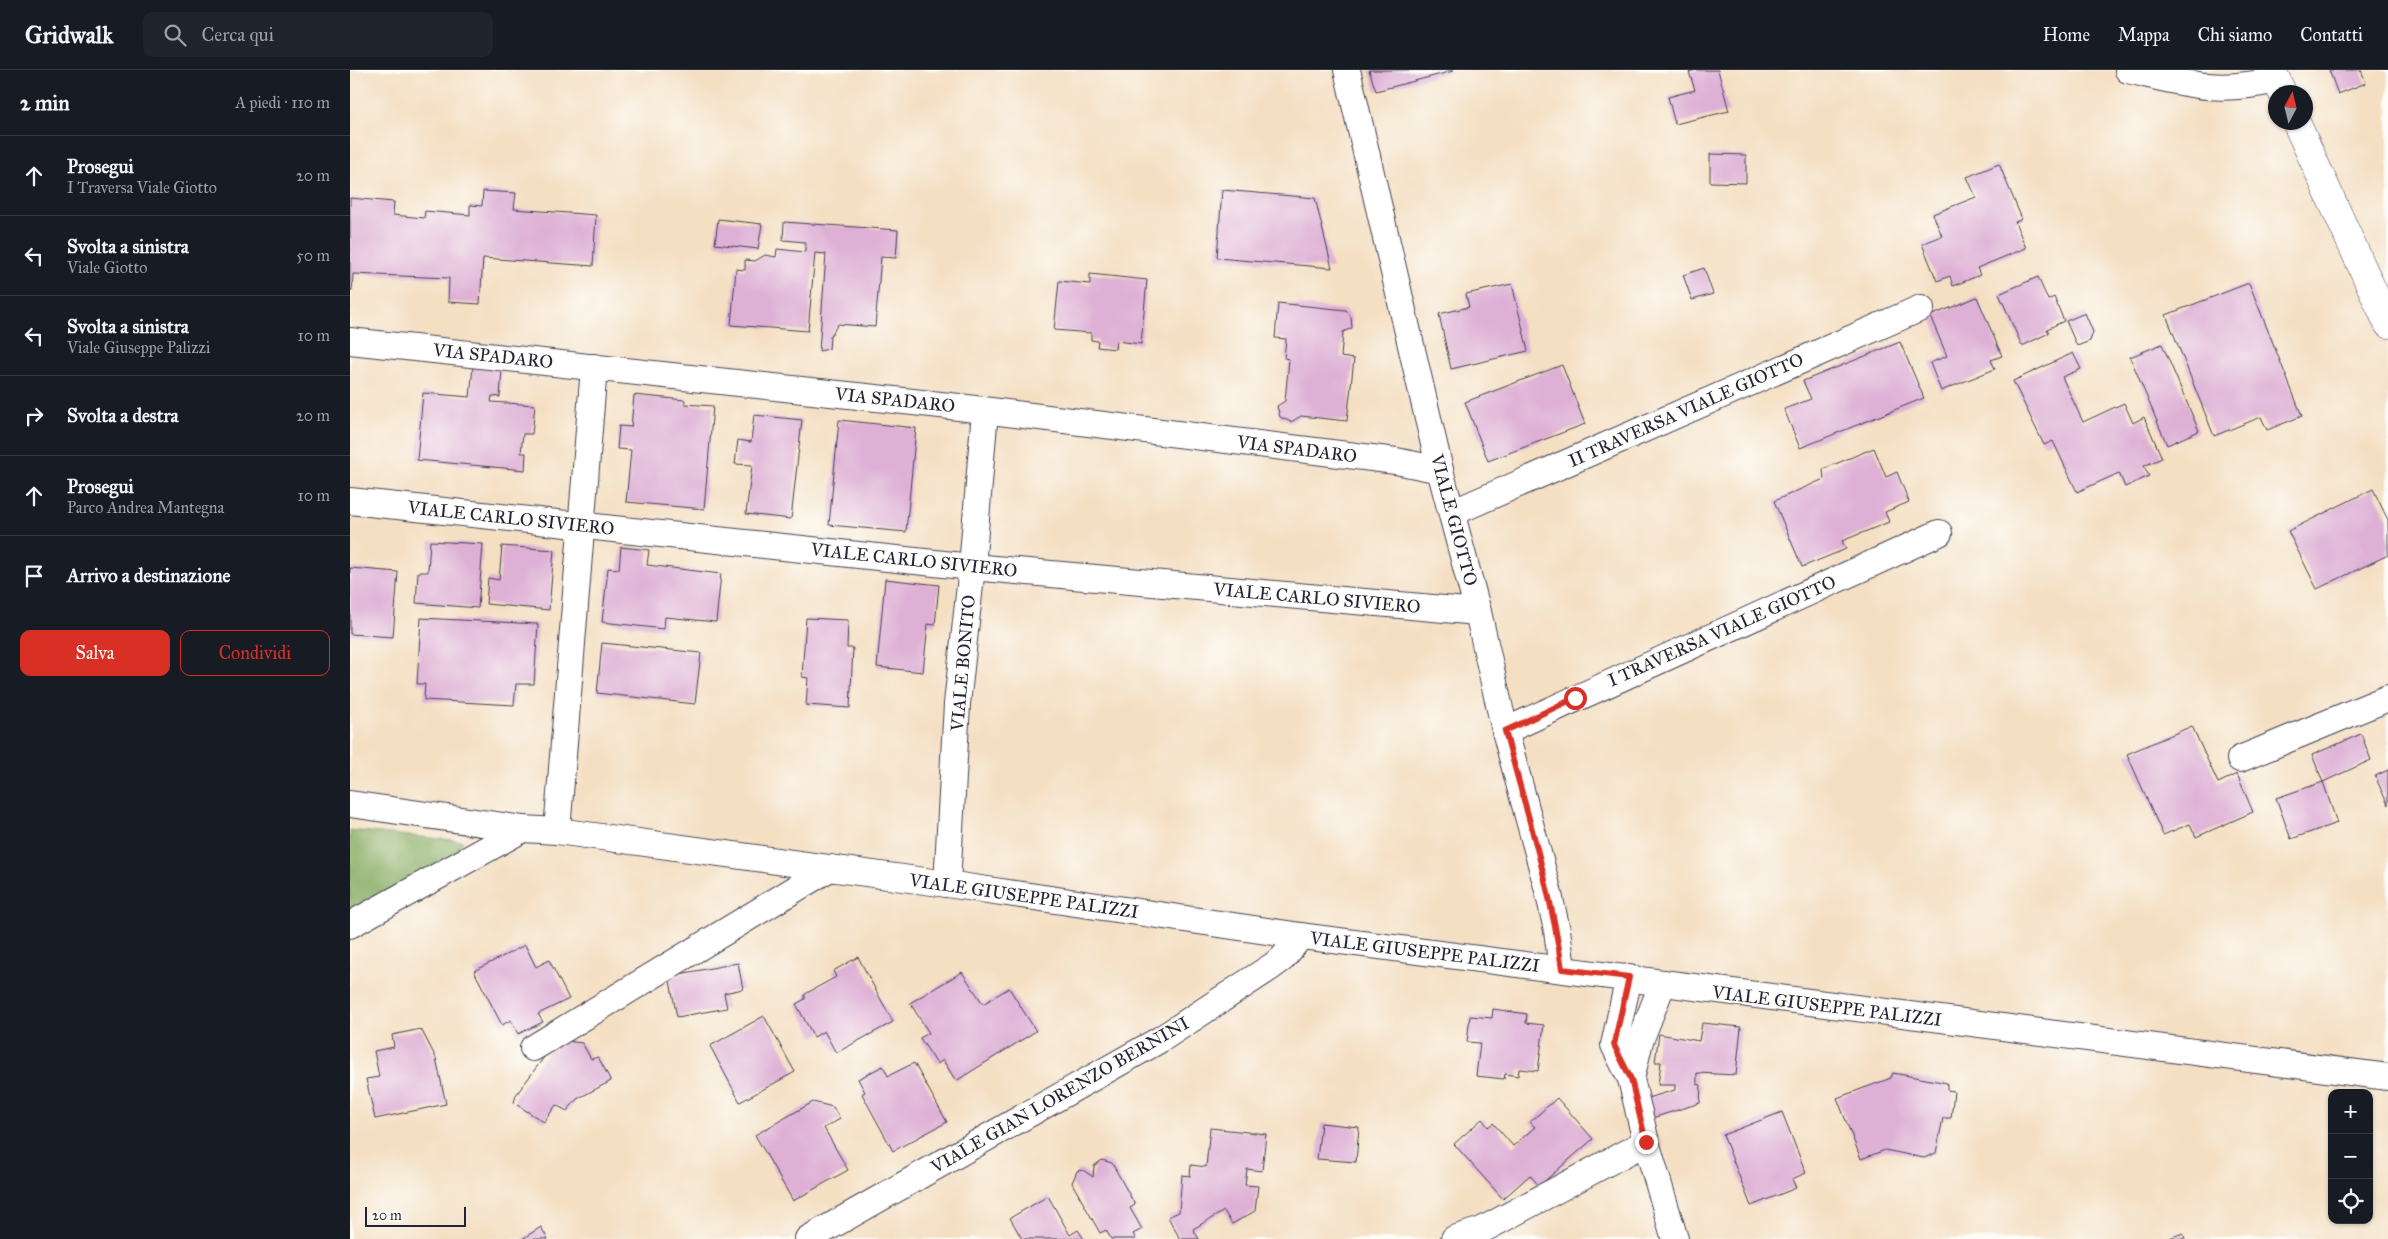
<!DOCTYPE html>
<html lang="it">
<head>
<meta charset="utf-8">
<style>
  body { margin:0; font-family:"IM FELL Great Primer",serif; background:#20242c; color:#f1f3f6 }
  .controls { position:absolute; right:15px; bottom:15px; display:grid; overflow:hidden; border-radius:10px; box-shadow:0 1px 4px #0004 }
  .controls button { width:45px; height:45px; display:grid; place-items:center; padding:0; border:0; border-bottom:1px solid #363941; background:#171b24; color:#f1f3f6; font:25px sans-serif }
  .compass { position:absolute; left:1918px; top:15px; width:45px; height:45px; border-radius:50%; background:#171b24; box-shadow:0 1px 4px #0004; rotate:7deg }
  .scale { position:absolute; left:15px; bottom:12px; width:101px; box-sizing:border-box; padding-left:5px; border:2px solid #22223b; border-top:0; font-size:14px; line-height:18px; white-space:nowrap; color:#22223b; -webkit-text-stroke:4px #fdfcf7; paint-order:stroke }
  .stop { position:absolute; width:15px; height:15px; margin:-11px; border:4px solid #d93025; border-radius:50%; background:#fff }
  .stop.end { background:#d93025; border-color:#fff; box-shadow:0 1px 5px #0008 }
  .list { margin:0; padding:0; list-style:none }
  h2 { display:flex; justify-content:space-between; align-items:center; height:65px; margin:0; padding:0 20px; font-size:21px }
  h2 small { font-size:16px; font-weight:400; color:#9ea1a6 }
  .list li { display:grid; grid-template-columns:32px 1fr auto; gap:15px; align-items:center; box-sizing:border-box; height:80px; padding:0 20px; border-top:1px solid #363941 }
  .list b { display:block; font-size:19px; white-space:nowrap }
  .list p { margin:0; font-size:16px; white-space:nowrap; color:#9ea1a6 }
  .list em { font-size:16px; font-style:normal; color:#9ea1a6 }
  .actions { display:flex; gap:10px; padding:15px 20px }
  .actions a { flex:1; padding:11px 0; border:1px solid #d93025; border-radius:10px; text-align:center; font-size:18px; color:#d93025 }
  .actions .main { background:#d93025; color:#fff }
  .icon { flex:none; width:28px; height:28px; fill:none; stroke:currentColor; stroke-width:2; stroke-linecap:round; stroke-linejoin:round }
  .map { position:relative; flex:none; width:2038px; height:1169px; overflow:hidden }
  header { display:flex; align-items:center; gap:30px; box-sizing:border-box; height:70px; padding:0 25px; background:#171b24; border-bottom:1px solid #363941 }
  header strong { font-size:24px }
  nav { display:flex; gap:28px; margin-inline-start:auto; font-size:18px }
  .search { width:350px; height:45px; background:#20242c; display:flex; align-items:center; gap:12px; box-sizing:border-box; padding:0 18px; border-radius:10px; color:#9ea1a6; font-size:19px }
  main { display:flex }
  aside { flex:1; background:#171b24 }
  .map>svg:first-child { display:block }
  .forest { fill:#86ac62; stroke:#54674e }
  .building { fill:#deb0d6 }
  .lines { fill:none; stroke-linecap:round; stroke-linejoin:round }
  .minor-casing { stroke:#423e4f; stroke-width:28 }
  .tertiary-casing { stroke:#423e4f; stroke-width:29 }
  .minor { stroke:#fff; stroke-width:26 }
  .tertiary { stroke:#fff; stroke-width:28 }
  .route { stroke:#d93025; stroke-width:6 }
  .labels { text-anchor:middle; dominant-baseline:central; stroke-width:4; stroke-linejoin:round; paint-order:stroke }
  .street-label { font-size:18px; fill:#22223b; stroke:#fdfcf7 }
</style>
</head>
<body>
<header>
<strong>Gridwalk</strong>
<div class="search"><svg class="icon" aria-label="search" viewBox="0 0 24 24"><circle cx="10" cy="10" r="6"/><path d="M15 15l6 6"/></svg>Cerca qui</div>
<nav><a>Home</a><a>Mappa</a><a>Chi siamo</a><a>Contatti</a></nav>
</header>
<main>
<aside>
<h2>2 min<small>A piedi · 110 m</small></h2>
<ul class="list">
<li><svg class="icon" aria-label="ahead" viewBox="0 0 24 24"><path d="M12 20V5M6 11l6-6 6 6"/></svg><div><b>Prosegui</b><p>I Traversa Viale Giotto</p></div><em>20 m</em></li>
<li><svg class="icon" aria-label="left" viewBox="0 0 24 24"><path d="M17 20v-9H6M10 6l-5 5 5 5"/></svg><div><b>Svolta a sinistra</b><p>Viale Giotto</p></div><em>50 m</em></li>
<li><svg class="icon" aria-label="left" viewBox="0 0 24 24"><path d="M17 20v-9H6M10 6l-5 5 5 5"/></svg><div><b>Svolta a sinistra</b><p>Viale Giuseppe Palizzi</p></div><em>10 m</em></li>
<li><svg class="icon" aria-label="right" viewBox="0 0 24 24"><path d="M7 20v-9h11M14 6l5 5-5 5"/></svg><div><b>Svolta a destra</b></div><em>20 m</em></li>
<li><svg class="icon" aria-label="ahead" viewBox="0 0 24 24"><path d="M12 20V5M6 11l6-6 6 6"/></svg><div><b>Prosegui</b><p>Parco Andrea Mantegna</p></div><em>10 m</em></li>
<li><svg class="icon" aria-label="arrive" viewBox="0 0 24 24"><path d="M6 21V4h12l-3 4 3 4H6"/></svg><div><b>Arrivo a destinazione</b></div></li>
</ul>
<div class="actions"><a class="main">Salva</a><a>Condividi</a></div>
</aside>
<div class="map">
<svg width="2038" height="1169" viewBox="0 0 2038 1169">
  <rect width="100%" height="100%" fill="#fdfcf7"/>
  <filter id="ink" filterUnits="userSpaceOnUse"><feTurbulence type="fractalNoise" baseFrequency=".02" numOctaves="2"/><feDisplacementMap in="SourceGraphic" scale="10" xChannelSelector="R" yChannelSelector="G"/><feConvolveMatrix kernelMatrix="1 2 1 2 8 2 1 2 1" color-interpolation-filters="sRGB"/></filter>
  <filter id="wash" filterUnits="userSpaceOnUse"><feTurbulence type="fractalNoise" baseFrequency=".0096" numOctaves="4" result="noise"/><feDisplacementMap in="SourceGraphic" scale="20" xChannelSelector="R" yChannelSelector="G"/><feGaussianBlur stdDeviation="1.12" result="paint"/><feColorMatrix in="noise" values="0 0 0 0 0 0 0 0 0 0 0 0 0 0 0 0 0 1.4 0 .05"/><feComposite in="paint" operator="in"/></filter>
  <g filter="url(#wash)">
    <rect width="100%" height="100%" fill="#f4dfc3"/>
    <!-- forest -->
    <path class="forest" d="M0,760L113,771L101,789L0,840Z"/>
    <g id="blocks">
      <!-- building -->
      <g class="building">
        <path d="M1019,0H1103V1L1026,21Z"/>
        <path d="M1346,0H1368L1379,41L1325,54L1318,27L1345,20L1339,2Z"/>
        <path d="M1979,0H2011L2016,13L1988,24Z"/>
        <path d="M1360,84L1396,85V113L1360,112Z"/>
        <path d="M1649,94L1672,149L1665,152L1676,178L1627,198L1630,205L1603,216L1600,206L1587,211L1572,174L1592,166L1583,144L1626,127L1617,107Z"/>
        <path d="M872,120L965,128L982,198L867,188Z"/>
        <path d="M133,121L166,123L164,139L246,145L243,196L133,188L130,234L98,232L99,208L3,204L2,221L0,220V128L44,132L43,145L74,148L75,141L120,145V135L132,136Z"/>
        <path d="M368,149L412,154L408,179L365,174Z"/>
        <path d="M434,152L548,160L546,188L531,187L525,257L488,254L480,267L479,279L469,281L476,184L465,183L458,261L381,255L386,199L395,200V190L405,191L415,185L426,187L427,179L455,182V172L433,170Z"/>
        <path d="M1354,198L1363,224L1342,230L1333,205Z"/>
        <path d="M740,204L797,210L791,274L766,271L765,279L747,277L748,271L741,270V263L704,260L709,211L740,214Z"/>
        <path d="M1688,207L1698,230L1704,227L1714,251L1697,259L1699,263L1672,276L1649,224Z"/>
        <path d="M1899,213L1952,346L1917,360L1911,347L1864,366L1816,245Z"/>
        <path d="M1162,214L1178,281L1101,299L1089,244L1119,237L1116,224Z"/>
        <path d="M1627,227L1652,286L1641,290L1645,299L1591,321L1580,293L1597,286L1580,246Z"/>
        <path d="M928,233L996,240L1001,247L1002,258L993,262L991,287L1004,289L997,351L951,346L941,352L930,347L927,336L935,331L939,289L934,288L936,269L925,268Z"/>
        <path d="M1735,243L1743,262L1740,271L1727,276L1716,251Z"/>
        <path d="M1550,272L1574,328L1450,378L1434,339L1461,329L1453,311Z"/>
        <path d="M1812,274L1849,361L1817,375L1780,287Z"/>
        <path d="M1723,283L1731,299L1712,307L1733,352L1774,333L1783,353L1794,347L1812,388L1794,396L1799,406L1775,417L1769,403L1727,422L1703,371L1694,375L1663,311Z"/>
        <path d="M1212,295L1235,354L1138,391L1115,332Z"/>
        <path d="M123,296L152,299L150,327L142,326L141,332L185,335L182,364H173L171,383H176L175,400L67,390L73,323L120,327Z"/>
        <path d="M284,325L335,330V334L363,336L354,439L276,432L281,380L267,379L269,356L281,357Z"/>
        <path d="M404,345L452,350L441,449L396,444L402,395L385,394L388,370L401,372Z"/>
        <path d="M489,350L566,358L556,462L479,455Z"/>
        <path d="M1524,378L1536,407L1547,402L1559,432L1535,442L1539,452L1492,471L1496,479L1452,497L1424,431L1474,409L1473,399Z"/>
        <path d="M2023,419L2038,450V485L1967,519L1938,461Z"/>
        <path d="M80,471L133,474L128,538L66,533L68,502H78Z"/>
        <path d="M152,476L204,480L199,540L136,534L138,508L149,510Z"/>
        <path d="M271,477L299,480L297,495L371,504L366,552L315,547L314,559L252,552L258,498L269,499Z"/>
        <path d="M0,498L48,502L43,567L0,564Z"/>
        <path d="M535,509L589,515L585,555L578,554L573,602L527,597Z"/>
        <path d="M71,548L188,554L184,614H166L164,635L74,630L75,614H67Z"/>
        <path d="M456,548L498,550L497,578H503L500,638L456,635L458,608L452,607Z"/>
        <path d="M252,573L351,583L345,634L247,623Z"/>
        <path d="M1842,656L1868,713L1887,704L1903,742L1846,767L1840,754L1813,765L1777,684Z"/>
        <path d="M2011,664L2021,690L1973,712L1962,685Z"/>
        <path d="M2038,700V735L2025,706Z"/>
        <path d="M1973,712L1987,753L1941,769L1926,728Z"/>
        <path d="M175,875L186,897L199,890L219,929L188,944L193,952L168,964L161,950L152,955L124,901Z"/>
        <path d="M508,887L543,952L486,983L474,961L464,967L446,934L455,929V924L486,907L483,901Z"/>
        <path d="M388,893L393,919L374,923L377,938L327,947L319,906Z"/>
        <path d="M612,902L633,934L659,918L686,961L606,1011L593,990L587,994L570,968L579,963L560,933Z"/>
        <path d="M1143,939L1177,944L1176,953L1194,955L1188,1001L1169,999L1168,1006L1155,1004L1154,1009L1126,1006L1130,973L1117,972L1120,946L1142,948Z"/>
        <path d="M414,946L445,1002L390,1032L360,976Z"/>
        <path d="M1352,953L1391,957L1386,1005L1347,1003V1014L1351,1015L1350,1033L1299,1049L1294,1029L1325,1020V1015H1308L1311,992H1305L1309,964L1349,971Z"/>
        <path d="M71,959L86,988L96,1034L25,1049L16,1009L29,1007L24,981L44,977L42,965Z"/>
        <path d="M217,971L232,973L241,989L248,987L261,1011L227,1029L217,1041L206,1035L194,1052L164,1033L166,1025L200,979Z"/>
        <path d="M564,993L597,1052L543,1081L512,1024L515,1022L508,1009L533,996L538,1006Z"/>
        <path d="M1543,1003L1597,1013V1020L1604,1021L1601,1048H1593L1586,1083L1574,1088L1535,1080L1511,1089L1487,1028L1541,1008Z"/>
        <path d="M1207,1028L1243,1069L1189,1116L1180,1105L1153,1129L1104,1074L1132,1049L1138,1057L1143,1053L1163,1076L1185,1057L1180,1052Z"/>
        <path d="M463,1032L483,1037L490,1049L474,1058L498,1100L443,1131L405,1065Z"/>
        <path d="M1432,1042L1456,1103L1442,1109L1446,1118L1401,1136L1373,1065Z"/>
        <path d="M971,1053L1009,1057L1006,1092L967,1089Z"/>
        <path d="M860,1058L916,1064L912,1101L897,1099L895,1115L908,1116L905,1141L882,1154L874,1141L843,1159L849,1169H830L818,1147L829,1142L832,1105L840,1106L841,1095L856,1097Z"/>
        <path d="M752,1090L762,1093L785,1135L780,1138L792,1159L783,1164L786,1169H761L756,1160L750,1163L722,1113L727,1101L733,1100L743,1107L744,1096Z"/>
        <path d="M698,1126L720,1165L728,1160L734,1169H672L660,1148Z"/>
        <path d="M191,1157L198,1169H172Z"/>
        <path d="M1833,1163L1835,1169H1817Z"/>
      </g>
    </g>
  </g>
  <g filter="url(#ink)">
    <use href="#blocks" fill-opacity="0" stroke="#423e4f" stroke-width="1"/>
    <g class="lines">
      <defs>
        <g id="minor">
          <path d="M997,0L1090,400L1128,542L1155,661L1198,820L1207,860L1212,899"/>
          <path d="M1778,0C1836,14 1866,24 1926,10"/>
          <path d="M0,271L609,337L1046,391L1090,400"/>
          <path d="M0,431L622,497L1128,542"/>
          <path d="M1102,443L1571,238"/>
          <path d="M1155,661L1589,463"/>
          <path d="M1890,689L2038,628"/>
          <path d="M0,734L173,759L207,761L597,814L951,866L2038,1007"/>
          <path d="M207,761L244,297"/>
          <path d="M597,814L607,634L622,497L635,341"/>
          <path d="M0,855L173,759"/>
          <path d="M1279,907L1264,975L1281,1009"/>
          <path d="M1312,915L1290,971L1281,1009L1296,1072L1325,1169"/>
          <path d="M183,978L480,798"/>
          <path d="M458,1169L811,969L921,897L932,889L951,866"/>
          <path d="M1104,1169L1132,1160L1296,1072"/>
        </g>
        <g id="tertiary">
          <path d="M1922,0L1932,22"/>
          <path d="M1946,52L2038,254"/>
        </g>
      </defs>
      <!-- minor casing -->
      <use href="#minor" class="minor-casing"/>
      <!-- tertiary casing -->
      <use href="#tertiary" class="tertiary-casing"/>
      <!-- minor -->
      <use href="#minor" class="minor"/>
      <!-- tertiary -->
      <use href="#tertiary" class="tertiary"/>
    </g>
  </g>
  <g class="lines" filter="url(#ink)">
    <!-- route -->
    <path class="route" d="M1225,628L1155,661C1176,740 1201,818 1212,899L1279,907L1264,975L1281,1009L1296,1072"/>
  </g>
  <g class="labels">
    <!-- street labels -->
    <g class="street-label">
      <text transform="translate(143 286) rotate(6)">VIA SPADARO</text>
      <text transform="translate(545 330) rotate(6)">VIA SPADARO</text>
      <text transform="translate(1336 340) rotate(-24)">II TRAVERSA VIALE GIOTTO</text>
      <text transform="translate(947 379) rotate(7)">VIA SPADARO</text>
      <text transform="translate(161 448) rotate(6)">VIALE CARLO SIVIERO</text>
      <text transform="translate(1104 450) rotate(75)">VIALE GIOTTO</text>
      <text transform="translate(564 490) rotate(6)">VIALE CARLO SIVIERO</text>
      <text transform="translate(967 528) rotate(5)">VIALE CARLO SIVIERO</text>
      <text transform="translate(1372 561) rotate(-24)">I TRAVERSA VIALE GIOTTO</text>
      <text transform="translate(613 593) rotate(-85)">VIALE BONITO</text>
      <text transform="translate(674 826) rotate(8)">VIALE GIUSEPPE PALIZZI</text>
      <text transform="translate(1075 882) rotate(7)">VIALE GIUSEPPE PALIZZI</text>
      <text transform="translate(1477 936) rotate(7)">VIALE GIUSEPPE PALIZZI</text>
      <text transform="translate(710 1025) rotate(-30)">VIALE GIAN LORENZO BERNINI</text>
    </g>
  </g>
</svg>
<div class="controls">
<button>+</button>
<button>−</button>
<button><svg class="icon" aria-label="locate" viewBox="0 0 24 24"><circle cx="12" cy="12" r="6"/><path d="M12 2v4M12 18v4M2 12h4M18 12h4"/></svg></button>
</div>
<svg class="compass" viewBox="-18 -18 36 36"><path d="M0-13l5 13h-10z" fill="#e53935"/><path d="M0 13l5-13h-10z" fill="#9ea1a6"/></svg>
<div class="scale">20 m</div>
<div class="stop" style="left:1225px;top:628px"></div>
<div class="stop end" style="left:1296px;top:1072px"></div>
</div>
</main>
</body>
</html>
